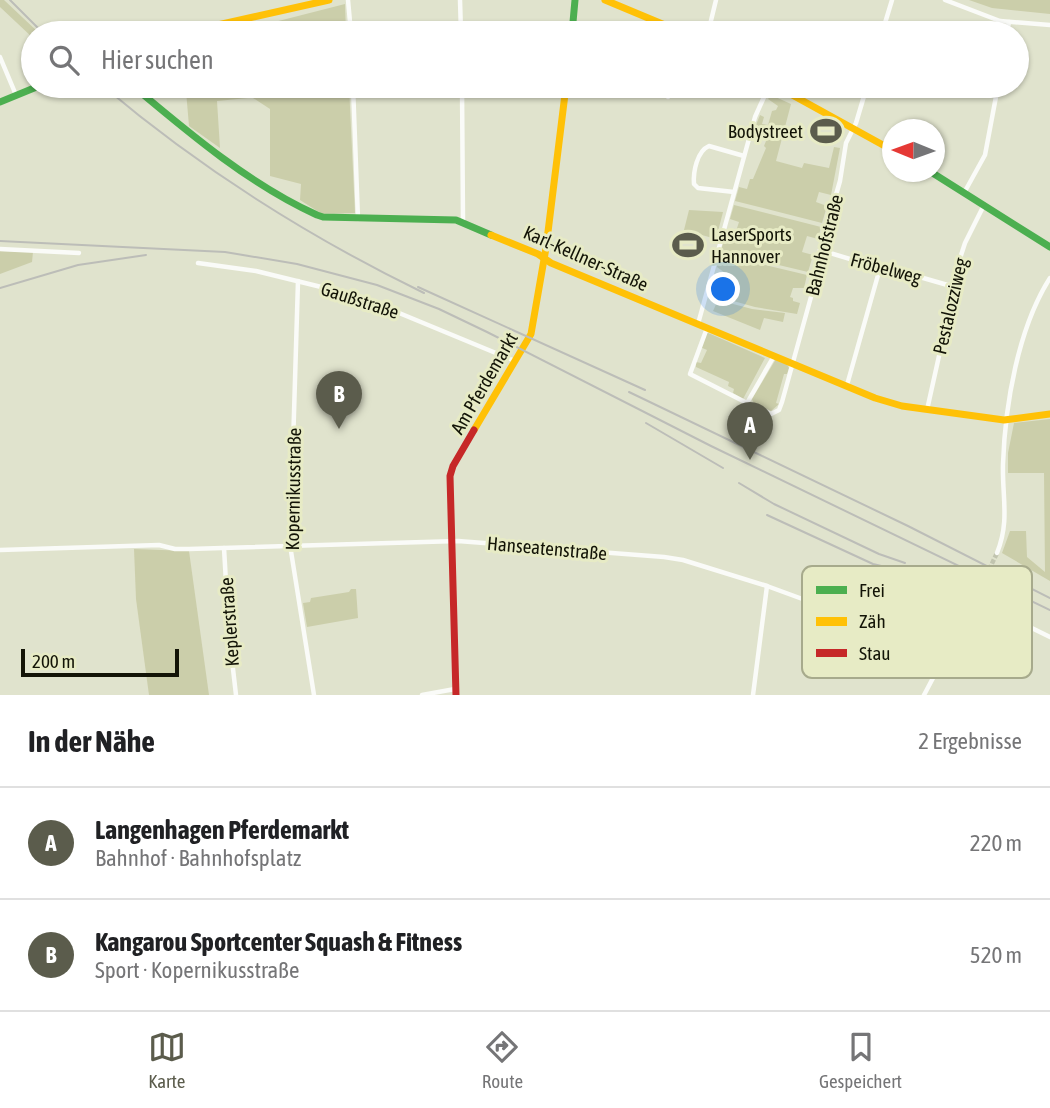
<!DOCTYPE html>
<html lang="de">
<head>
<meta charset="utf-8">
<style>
  body { margin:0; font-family:"Asap Condensed",sans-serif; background:#f2f2f2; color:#202124 }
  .compass { position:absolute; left:882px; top:119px; width:63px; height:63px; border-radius:50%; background:#fff; box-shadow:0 2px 5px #0004; rotate:271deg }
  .scale { position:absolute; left:21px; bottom:18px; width:158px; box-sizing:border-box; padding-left:7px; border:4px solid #131407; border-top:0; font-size:19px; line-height:24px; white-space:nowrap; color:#131407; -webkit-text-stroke:5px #e7ebc5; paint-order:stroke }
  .you { position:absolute; left:724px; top:290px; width:24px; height:24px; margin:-18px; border:5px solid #fff; border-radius:50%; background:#1a73e8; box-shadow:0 0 0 10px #1a73e833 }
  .badge { display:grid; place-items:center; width:46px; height:46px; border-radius:50%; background:#5b5c4c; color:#fff; font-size:23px; font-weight:700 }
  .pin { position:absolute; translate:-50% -58px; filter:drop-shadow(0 2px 4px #0008) }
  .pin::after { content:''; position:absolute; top:37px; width:24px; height:21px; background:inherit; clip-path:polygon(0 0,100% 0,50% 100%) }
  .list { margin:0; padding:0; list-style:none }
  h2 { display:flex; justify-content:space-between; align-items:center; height:91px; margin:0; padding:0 28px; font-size:30px }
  h2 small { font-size:23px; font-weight:400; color:#757577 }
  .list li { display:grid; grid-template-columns:46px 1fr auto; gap:21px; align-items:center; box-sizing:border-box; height:112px; padding:0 28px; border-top:2px solid #e0e0e0 }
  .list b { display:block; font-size:26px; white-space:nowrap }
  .list p { margin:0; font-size:23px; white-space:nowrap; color:#757577 }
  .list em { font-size:23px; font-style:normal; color:#757577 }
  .icon { flex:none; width:38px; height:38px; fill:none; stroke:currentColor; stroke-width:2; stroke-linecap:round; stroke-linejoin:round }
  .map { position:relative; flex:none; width:1050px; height:695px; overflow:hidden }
  .search { position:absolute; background:#fff; box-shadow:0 2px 5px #0004; left:21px; right:21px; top:21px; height:77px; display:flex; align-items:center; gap:18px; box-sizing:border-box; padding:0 24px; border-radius:38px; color:#757577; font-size:26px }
  .sheet { height:315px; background:#fff }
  nav { display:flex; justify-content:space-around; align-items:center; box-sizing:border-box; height:98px; border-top:2px solid #e0e0e0; background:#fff; font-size:19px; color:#757577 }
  nav a { display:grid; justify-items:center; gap:4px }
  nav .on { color:#5b5c4c }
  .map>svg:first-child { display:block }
  .green { fill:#cbceaa }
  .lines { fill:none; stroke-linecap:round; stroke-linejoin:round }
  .street-tunnel { stroke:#c1c4af; stroke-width:4.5; stroke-dasharray:4.5 2; stroke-linecap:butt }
  .street { stroke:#fafbf8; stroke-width:4.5 }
  .fast { stroke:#4caf50; stroke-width:7 }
  .slow { stroke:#ffc107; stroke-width:7 }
  .jam { stroke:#c62828; stroke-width:7 }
  .rail { stroke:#bcbdb8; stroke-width:2 }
  .labels { text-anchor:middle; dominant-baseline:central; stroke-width:6; stroke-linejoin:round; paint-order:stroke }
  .poi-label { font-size:19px; fill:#131407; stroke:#e7ebc5; text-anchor:end }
  .street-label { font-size:19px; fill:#131407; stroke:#e7ebc5 }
  .key { fill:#e7ebc5; stroke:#a7aa8c; stroke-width:2 }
  .key-label { font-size:19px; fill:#131407 }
</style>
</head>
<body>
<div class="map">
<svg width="1050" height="695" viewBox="0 0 1050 695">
  <rect width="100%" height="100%" fill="#e0e3cd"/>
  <!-- green -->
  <g class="green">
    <path d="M0,0H4L39,33H33V38L0,7Z"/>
    <path d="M969,0H1050V14L992,8Z"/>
    <path d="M345,4L346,33H244L243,30Z"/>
    <path d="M186,86H247L248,98L217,101L220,148L189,126L186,91L190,89H186Z"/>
    <path d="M249,86H349L355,213L322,214L300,200L301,184L270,176V109L250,96Z"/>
    <path d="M771,95L791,104L776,161L802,168L804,163L829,168L834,147L840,148L831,195L819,192L816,202L827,206L822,223L735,201L739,187L747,189L750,179H753L766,148L764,146L770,131L756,125L760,115L764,117L762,124L768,125L772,111L776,110L778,106L768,99Z"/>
    <path d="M734,205L821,227L818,239L807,236L802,252L813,255L808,272L721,251L725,235L734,237L739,222L730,219Z"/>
    <path d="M689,210L723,212L716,239L684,230Z"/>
    <path d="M0,251L33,252L32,262L0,274Z"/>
    <path d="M720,254L807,275L804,288H793L790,297L793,298V301L800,303L797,314L755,307L708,294L712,283L721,285L725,273L717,267Z"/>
    <path d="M718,300L752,309L785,313L783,322L764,318L760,330L713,311Z"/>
    <path d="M706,332L765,358L743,399L733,393L734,389L728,386L729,382L696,367V362L701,363L707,350L700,347Z"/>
    <path d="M776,359L786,363L789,368L787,374H784L776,403L779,404L771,411L753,402L752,399Z"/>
    <path d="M1050,419V581L1002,553L1010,531H1026L1027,557L1045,572L1044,473H1008V453L1014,423Z"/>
    <path d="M134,549L189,551L209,695H149L136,599Z"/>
    <path d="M351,589H356L358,618L307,627L303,603L310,602L311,598L349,592Z"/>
  </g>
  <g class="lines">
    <!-- street-tunnel -->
    <path class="street-tunnel" d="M978,593L997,553"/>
    <!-- street -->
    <g class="street">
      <path d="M348,0L351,33"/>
      <path d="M460,0L461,33"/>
      <path d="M945,0L1000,21L1050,25"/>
      <path d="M708,33L716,0"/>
      <path d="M882,33L892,0"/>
      <path d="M1007,33L1009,22"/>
      <path d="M0,57L16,95"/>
      <path d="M353,86L358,219"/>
      <path d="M462,86L463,222"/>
      <path d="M915,86L922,87"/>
      <path d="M668,97L669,86"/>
      <path d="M734,192L698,188L694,184C693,172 697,151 709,146L744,156"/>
      <path d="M964,193L985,155L998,86"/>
      <path d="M0,249L79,253"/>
      <path d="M820,250L880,268L885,267L951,286"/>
      <path d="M198,263L256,271L358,296L515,361"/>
      <path d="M298,281L290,545L314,695"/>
      <path d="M698,324L755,117L769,86"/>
      <path d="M707,328L690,374L747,403L737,421"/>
      <path d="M774,356L747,403L771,414L779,410L782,402L822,257L820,250L840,181L846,143L856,123L867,86"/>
      <path d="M847,385L880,268"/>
      <path d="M927,410L953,293L951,286L965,243L984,205"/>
      <path d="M224,548L229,634L236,695"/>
      <path d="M0,550L159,545L175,549H189L458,541L664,557L683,560L767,586L947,652"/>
      <path d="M997,553C1010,521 1002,497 1003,464C1005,405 1018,328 1050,278"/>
      <path d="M975,600L1050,637"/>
      <path d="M422,695L455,689"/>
      <path d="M753,695L767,586"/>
      <path d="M924,695L978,593"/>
    </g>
    <!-- fast -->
    <g class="fast">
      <path d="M572,33L575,0"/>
      <path d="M133,86C189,133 249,184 317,215L323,217L456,220L491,235"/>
      <path d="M0,102L39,86"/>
      <path d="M931,172L1050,247"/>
    </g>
    <!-- slow -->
    <g class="slow">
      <path d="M605,0L684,33"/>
      <path d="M182,33L329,0"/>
      <path d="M776,86L892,150"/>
      <path d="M491,235L538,254L551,263L875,398L902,406L1004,420L1050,414"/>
      <path d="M474,430L531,334L546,248L566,86"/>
    </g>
    <!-- jam -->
    <path class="jam" d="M456,695L450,476L453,466L474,430"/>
    <!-- rail -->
    <g class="rail">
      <path d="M10,0L43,33"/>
      <path d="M103,86C201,169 309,237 424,293"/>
      <path d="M0,241L225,252L297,264L377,285L439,309L487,332L711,446L1050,610"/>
      <path d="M418,287L645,390"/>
      <path d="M0,288L78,265L146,255"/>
      <path d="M629,392L908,526L1050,598"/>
      <path d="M646,423L723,468"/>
      <path d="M739,483L774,504L879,554L905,563"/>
      <path d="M767,515L873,564L973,588"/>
    </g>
  </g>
  <!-- icons -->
  <defs>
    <symbol id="stadium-bare" viewBox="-9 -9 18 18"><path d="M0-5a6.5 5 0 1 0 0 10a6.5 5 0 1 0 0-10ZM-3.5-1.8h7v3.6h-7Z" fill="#5b5c4c" stroke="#e7ebc5" stroke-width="2.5" paint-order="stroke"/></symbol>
  </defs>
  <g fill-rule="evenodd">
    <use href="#stadium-bare" x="804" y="109" width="44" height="44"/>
    <use href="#stadium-bare" x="666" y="223" width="44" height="44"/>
  </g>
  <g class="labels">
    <!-- poi labels -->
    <g class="poi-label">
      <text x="803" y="131">Bodystreet</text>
      <text x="711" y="234" text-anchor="start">LaserSports<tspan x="711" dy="22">Hannover</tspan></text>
    </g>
    <!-- street labels -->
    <g class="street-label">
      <text transform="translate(824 245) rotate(-76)">Bahnhofstraße</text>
      <text transform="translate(586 258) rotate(24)">Karl-Kellner-Straße</text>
      <text transform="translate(886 268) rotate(15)">Fröbelweg</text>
      <text transform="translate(360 300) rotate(18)">Gaußstraße</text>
      <text transform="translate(950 306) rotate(-77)">Pestalozziweg</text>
      <text transform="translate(484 383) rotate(-60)">Am Pferdemarkt</text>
      <text transform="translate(293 489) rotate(-89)">Kopernikusstraße</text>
      <text transform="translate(547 548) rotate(5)">Hanseatenstraße</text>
      <text transform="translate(229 622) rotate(-94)">Keplerstraße</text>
    </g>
  </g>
  <!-- legend -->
  <rect x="802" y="566" width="230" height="112" rx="10" class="key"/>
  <rect x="816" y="586" width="31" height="8" fill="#4caf50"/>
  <rect x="816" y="617" width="31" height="9" fill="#ffc107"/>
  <rect x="816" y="649" width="31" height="8" fill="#c62828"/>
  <g class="key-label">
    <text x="859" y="597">Frei</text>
    <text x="859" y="628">Zäh</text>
    <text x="859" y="660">Stau</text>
  </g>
</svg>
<svg class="compass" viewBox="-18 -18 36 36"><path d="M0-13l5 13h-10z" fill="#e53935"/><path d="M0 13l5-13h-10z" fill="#757577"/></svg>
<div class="scale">200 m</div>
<div class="you"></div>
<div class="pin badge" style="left:750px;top:460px">A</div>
<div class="pin badge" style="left:339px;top:429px">B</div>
<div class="search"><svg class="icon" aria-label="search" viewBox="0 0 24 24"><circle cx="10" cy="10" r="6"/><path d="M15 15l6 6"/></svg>Hier suchen</div>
</div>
<section class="sheet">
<h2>In der Nähe<small>2 Ergebnisse</small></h2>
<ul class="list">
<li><span class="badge">A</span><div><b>Langenhagen Pferdemarkt</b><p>Bahnhof · Bahnhofsplatz</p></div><em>220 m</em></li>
<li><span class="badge">B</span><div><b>Kangarou Sportcenter Squash &amp; Fitness</b><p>Sport · Kopernikusstraße</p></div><em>520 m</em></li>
</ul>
</section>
<nav>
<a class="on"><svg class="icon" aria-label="map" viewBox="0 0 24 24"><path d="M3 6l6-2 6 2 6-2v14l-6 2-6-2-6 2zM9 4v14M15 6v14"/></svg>Karte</a>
<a><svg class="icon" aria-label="directions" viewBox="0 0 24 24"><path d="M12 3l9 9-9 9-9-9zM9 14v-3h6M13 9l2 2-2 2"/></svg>Route</a>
<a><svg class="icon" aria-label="saved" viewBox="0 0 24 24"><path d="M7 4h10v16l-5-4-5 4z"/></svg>Gespeichert</a>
</nav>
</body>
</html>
